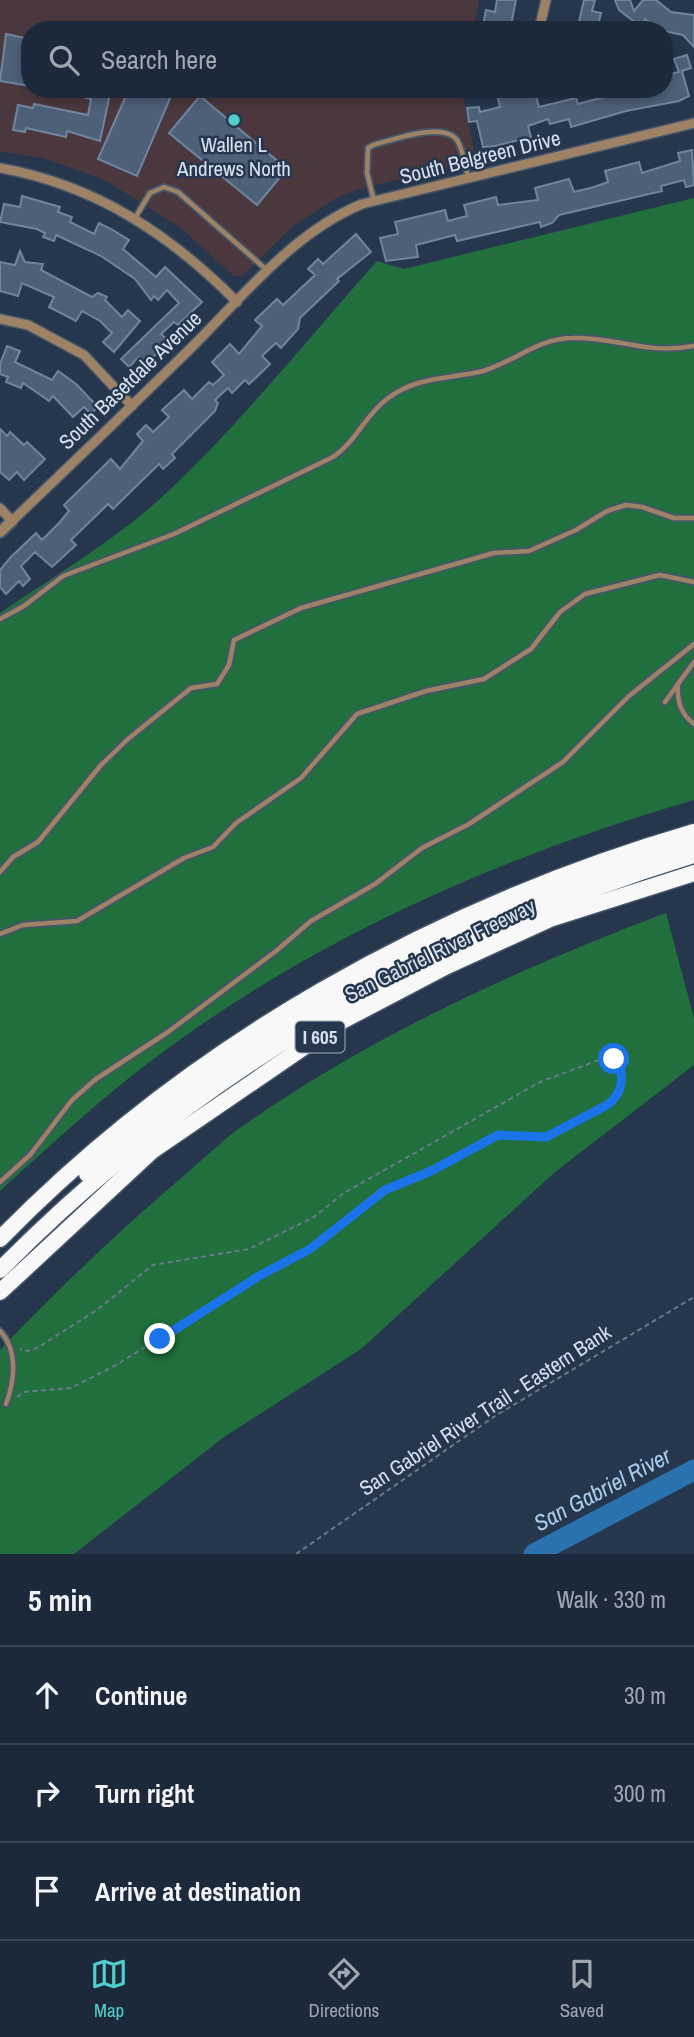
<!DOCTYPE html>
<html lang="en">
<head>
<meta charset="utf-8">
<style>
  body { margin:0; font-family:"Archivo Narrow",sans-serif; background:#293545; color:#f1f3f6 }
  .stop { position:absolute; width:21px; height:21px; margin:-16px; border:5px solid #1a73e8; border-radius:50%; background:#fff }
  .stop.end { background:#1a73e8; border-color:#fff; box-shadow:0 2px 7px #0008 }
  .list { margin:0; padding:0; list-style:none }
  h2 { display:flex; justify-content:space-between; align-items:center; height:91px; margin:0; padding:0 28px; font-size:30px }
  h2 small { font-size:23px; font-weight:400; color:#a0a6af }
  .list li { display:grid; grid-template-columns:46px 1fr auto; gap:21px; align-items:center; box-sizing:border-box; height:98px; padding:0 28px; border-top:2px solid #3a4554 }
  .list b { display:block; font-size:26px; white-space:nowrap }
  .list em { font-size:23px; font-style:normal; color:#a0a6af }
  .icon { flex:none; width:38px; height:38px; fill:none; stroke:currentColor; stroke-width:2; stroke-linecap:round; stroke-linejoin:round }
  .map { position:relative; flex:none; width:694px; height:1554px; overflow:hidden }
  .search { position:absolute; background:#1c293a; box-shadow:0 4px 10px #0003; left:21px; right:21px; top:21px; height:77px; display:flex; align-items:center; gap:18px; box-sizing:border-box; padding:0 24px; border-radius:28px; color:#a0a6af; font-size:26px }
  .sheet { height:385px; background:#1c293a }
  nav { display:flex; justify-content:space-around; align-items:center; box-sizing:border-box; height:98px; border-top:2px solid #3a4554; background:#1c293a; font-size:19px; color:#a0a6af }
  nav a { display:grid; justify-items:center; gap:4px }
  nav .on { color:#52cdcd }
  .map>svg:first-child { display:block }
  .education { fill:#4b383f }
  .green { fill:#206f3c }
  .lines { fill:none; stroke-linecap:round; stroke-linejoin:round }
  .river { stroke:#2971af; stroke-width:21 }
  .building { fill:#4d6077; stroke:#70849d; stroke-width:2 }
  .service-casing { stroke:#46566a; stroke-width:8 }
  .minor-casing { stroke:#46566a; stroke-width:12 }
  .tertiary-casing { stroke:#46566a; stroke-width:14 }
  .motorway-casing { stroke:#46566a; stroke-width:19 }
  .path { stroke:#69788b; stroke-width:2; stroke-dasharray:5 3.5; stroke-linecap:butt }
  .service { stroke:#9e8265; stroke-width:4.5 }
  .minor { stroke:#9e8265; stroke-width:9 }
  .tertiary { stroke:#9e8265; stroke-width:10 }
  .motorway { stroke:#f8f8f8; stroke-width:16 }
  .route { stroke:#1a73e8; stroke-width:9 }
  .poi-dot { fill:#52cdcd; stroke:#26374d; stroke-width:2.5 }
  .labels { text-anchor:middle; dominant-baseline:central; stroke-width:5; stroke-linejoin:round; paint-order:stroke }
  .shield { fill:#26374d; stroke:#a1aebe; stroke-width:2 }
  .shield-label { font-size:19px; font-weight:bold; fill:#d6e1ef }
  .poi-label { font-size:21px; fill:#d6e1ef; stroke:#26374d }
  .street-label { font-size:21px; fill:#d6e1ef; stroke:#26374d }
  .water-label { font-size:23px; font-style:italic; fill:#ace; stroke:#26374d }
</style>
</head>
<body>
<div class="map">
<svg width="694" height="1554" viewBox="0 0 694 1554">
  <rect width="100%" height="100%" fill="#26374d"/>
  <!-- education -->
  <path class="education" d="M0,0H479L473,30H30V89H461L476,160L357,190L336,198L293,226L242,276H234L181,228L105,180L43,158L0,151Z"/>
  <!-- green -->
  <g class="green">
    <path d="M694,198V800C509,854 330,931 174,1044C112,1088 56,1140 0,1191V613C51,578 106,546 153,505C234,432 304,343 377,261L404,269Z"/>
    <path d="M666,913L694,1018V1065L555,1172L361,1349L224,1437L74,1554H0V1350C60,1287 122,1228 188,1172C208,1155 228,1135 250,1121C379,1032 520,968 666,913Z"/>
  </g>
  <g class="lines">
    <!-- river -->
    <path class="river" d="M534,1554L694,1470"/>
  </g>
  <!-- building -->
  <g class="building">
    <path d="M497,0H516L511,25L502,23L504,30H482L486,10L495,12Z"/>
    <path d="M584,0H595L592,11L601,13L597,30H577Z"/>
    <path d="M615,0H630L634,11L643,0H656L671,12L694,15V47L683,35L659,30L645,19L641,27L619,10Z"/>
    <path d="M6,34L30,39V86L0,81Z"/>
    <path d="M687,55L691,68L682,71L689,96L679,101L626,111L571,127L569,119L550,124L548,119L528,126L531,137L495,146L483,147L477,121L469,122L467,108L479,107L480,112L500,107L496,89H534L539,107L576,98L578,104L608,96L605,89H664V75L679,72L674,59Z"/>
    <path d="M67,89H111L100,141L67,131L66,137L26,128L25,132L13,130L18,105L33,108L34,104L88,115L91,99L66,93Z"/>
    <path d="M129,89H174L137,176L98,159Z"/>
    <path d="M200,96L287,169L257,205L169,133Z"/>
    <path d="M692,150L694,185L686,187L684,180L661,186L662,191L559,215L552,223L541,227L540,222L457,241L455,235L416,245L418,257L386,261L380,238L398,234L395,222L445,210L448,221L467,216L464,205L496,197L498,205L538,200L535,188L569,179L574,192L594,187L608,182L605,171L639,162L642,173L680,161L678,153Z"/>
    <path d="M22,196L60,207L58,212L72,217L70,222L94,234L99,223L113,230L129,240L123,249L156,277L165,267L202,302L178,325L174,322L161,334L169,341L146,364L139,357L129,367L121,359L179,303L167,290L158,300L154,296L151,300L135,279L101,256L56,235L54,241L43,237L45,233L37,229L0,222L4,204L20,207Z"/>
    <path d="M356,234L371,252L337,279L339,281L300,318L298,329L281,348L276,343L262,356L270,364L261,373L249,384L245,380L232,393L228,388L215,400L218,403L215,411L172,454L175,458L163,469L159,464L113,509L108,504L71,540L76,545L52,567L35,552L21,566L30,579L23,586L19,581L6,594L0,587V570L10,558L36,533L42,540L59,523L69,511L64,505L111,459L120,469L143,441L137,434L146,425L153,432L169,417L162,410L184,390L192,399L209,382L213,385L224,375L212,362L230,344L239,354L262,326L255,320L277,299L283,305L315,275L308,269L318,259L323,264Z"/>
    <path d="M20,251L25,262L43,264L41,270L92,297L98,293L107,297L105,300L122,317L128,310L140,321L114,352L103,342L112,333L100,321L82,311L76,321L49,307L54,297L22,283L18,296L0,291V262L15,265Z"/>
    <path d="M7,346L20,351L15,362L52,380L58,371L76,384L98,407L91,414L84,407L73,417L53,396L49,401L23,383L21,388L6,382L8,377L0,374V364Z"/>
    <path d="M0,429L7,436L10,432L24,445L27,442L45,459L24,480L17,472L9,480L0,472Z"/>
  </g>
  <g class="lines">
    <defs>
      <g id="service">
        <path d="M374,201L367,173L368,148L373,145C392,140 443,121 457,140C463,149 465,166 468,177"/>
        <path d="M135,218L150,193L164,187L178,192L268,271"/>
        <path d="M0,619L24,606L63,576L174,534L333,457C356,442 365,415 387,399C416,376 450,379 483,371C514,362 538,338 573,338C617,337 646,355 694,346"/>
        <path d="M678,684C677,701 680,713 694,724"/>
        <path d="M665,702L694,662"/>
        <path d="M0,872L13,857L38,842L101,765L128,739L191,688L217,684L229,665L234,640L301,608L494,553L529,551L576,530L607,511L626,505L642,507L674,518H694"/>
        <path d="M0,934L23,925L77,921L184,858L213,847L236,823L301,778L357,714L426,691L484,679L531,649L560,612L585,594L660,575L694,582"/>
        <path d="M0,1182L30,1155L72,1100L96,1079L168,1032L276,951L311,921L375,884L422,848L469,824L563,762L629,696L694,644"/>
        <path d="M0,1331C18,1350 15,1380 6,1404"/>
      </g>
      <g id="minor">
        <path d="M539,30L546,0"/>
        <path d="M0,168C95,185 170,234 237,302"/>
        <path d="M0,319L28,325L84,355L132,406"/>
        <path d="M0,508L12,521C73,463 133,405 192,347C243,296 294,232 362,204L694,123"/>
      </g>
      <path id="tertiary" d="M0,532L12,521"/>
      <g id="motorway">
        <path d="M87,1174C258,1020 472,906 694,843"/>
        <path d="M0,1239C190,1044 434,908 694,832"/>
        <path d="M0,1270C192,1074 432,935 694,855"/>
        <path d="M0,1292L152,1151L342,1021L447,966L550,919L694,873"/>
      </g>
    </defs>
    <!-- service casing -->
    <use href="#service" class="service-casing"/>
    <!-- minor casing -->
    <use href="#minor" class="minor-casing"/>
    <!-- tertiary casing -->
    <use href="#tertiary" class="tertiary-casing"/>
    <!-- motorway casing -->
    <use href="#motorway" class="motorway-casing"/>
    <!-- path -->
    <g class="path">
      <path d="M17,1397L24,1392L71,1388L116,1365L259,1276L310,1249L385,1190L431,1171L493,1137H546L575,1125L616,1099L621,1085L618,1064L607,1057L540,1082L344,1193L314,1217L249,1249L153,1265L97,1310L37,1348L27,1351L20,1349"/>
      <path d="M296,1554L495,1416L694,1297"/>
    </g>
    <!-- service -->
    <use href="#service" class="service"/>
    <!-- minor -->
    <use href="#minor" class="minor"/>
    <!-- tertiary -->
    <use href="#tertiary" class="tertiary"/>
    <!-- motorway -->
    <use href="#motorway" class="motorway"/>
  </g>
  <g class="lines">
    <!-- route -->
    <path class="route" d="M160,1339L259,1276L310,1249L385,1190L431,1171L498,1135L546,1137L607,1105C622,1095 627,1073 614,1059"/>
  </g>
  <!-- markers -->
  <circle class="poi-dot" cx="234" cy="120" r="7"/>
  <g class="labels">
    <!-- shield labels -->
    <rect class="shield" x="295.5" y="1021.5" width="49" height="31" rx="5"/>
    <g class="shield-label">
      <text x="320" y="1037">I 605</text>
    </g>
    <!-- poi labels -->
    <g class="poi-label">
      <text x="234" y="144">Wallen L<tspan x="234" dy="24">Andrews North</tspan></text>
    </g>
    <!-- street labels -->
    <g class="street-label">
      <text transform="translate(480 157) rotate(-14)">South Belgreen Drive</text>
      <text transform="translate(130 380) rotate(-44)">South Basetdale Avenue</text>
      <text transform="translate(440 950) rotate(-26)">San Gabriel River Freeway</text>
      <text transform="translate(485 1410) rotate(-33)">San Gabriel River Trail - Eastern Bank</text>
    </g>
    <!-- water labels -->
    <g class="water-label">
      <text transform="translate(602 1489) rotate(-28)">San Gabriel River</text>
    </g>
  </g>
</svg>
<div class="stop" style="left:614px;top:1059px"></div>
<div class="stop end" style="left:160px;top:1339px"></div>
<div class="search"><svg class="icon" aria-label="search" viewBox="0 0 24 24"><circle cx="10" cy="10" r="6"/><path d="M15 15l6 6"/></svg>Search here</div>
</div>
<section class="sheet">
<h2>5 min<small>Walk · 330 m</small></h2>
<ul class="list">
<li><svg class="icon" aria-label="ahead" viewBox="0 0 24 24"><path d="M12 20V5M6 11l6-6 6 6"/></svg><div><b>Continue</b></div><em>30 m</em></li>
<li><svg class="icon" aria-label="right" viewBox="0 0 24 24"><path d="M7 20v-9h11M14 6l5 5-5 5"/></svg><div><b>Turn right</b></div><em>300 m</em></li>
<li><svg class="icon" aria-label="arrive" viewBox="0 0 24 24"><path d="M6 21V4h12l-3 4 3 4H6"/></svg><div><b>Arrive at destination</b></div></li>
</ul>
</section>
<nav>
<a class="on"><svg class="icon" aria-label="map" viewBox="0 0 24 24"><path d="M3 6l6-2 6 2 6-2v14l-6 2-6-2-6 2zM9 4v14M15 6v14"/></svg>Map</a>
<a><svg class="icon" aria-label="directions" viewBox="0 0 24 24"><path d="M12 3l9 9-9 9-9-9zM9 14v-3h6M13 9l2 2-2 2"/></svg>Directions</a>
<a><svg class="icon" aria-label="saved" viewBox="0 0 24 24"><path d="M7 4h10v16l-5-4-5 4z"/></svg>Saved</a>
</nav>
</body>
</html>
